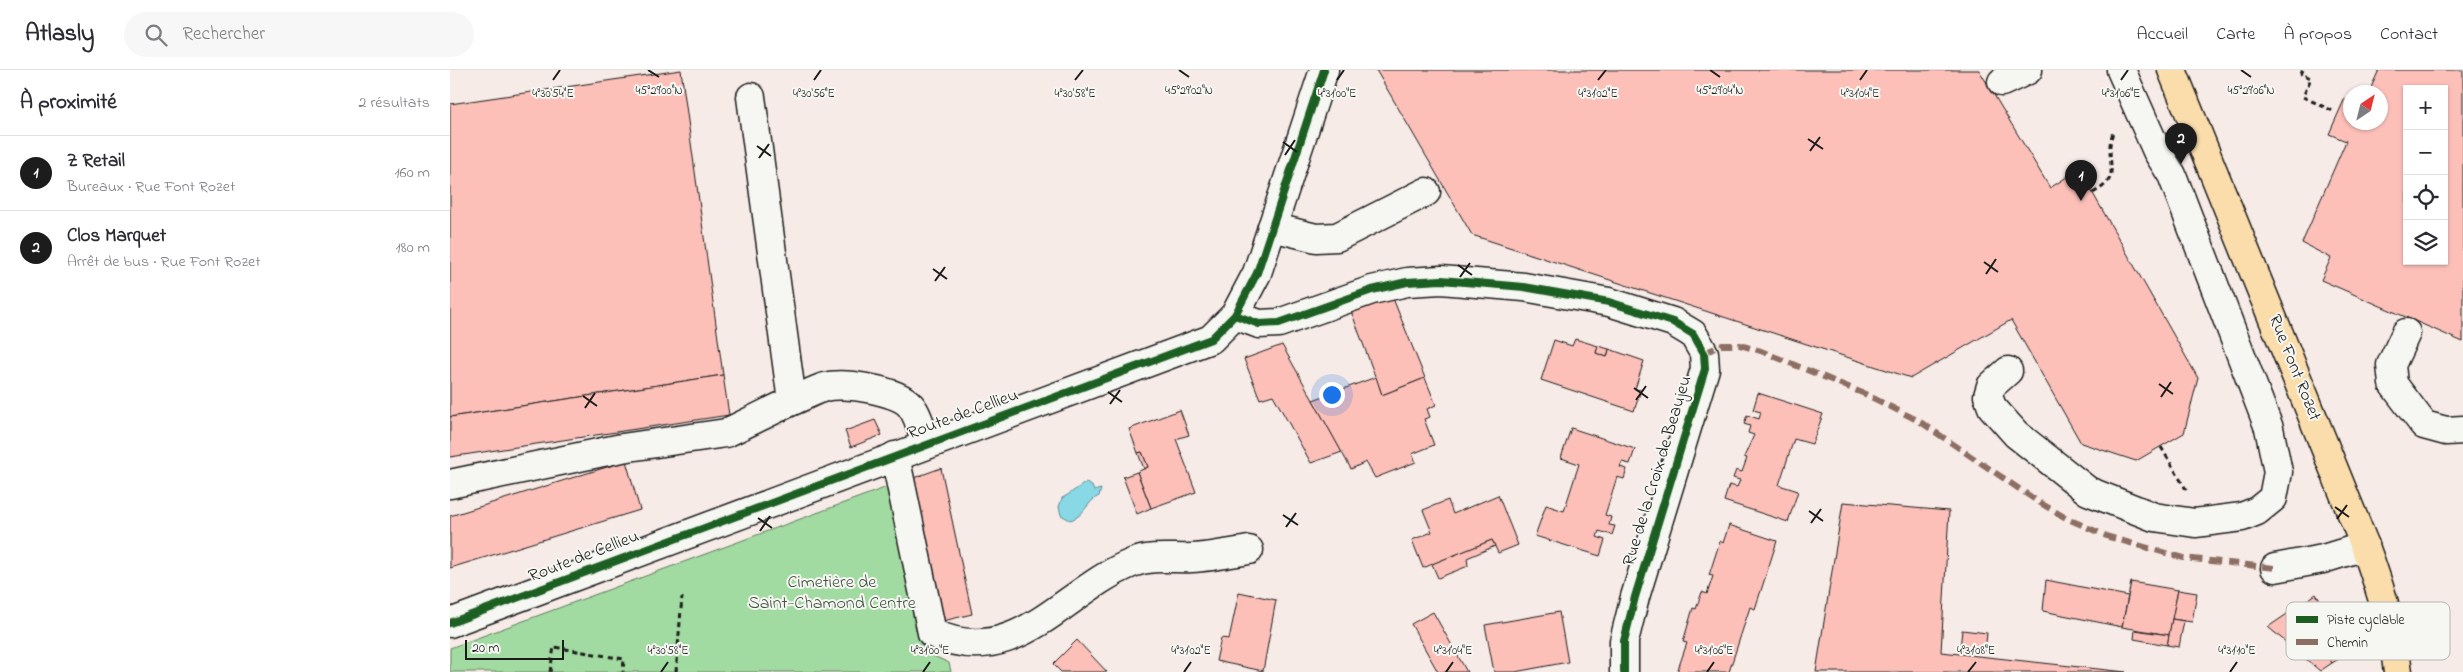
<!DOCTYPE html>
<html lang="fr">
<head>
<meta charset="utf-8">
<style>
  body { margin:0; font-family:"Indie Flower",sans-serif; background:#f7f7f7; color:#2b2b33 }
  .controls { position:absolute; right:15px; top:15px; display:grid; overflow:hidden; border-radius:0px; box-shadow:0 1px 4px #0004 }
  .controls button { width:45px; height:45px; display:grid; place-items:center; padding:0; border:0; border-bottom:1px solid #e1e1e2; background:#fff; color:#2b2b33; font:25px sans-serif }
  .compass { position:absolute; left:1893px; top:15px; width:45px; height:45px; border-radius:50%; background:#fff; box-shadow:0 1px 4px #0004; rotate:35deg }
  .scale { position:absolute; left:15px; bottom:12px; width:99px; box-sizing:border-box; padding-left:5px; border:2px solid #1c1c1c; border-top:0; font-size:14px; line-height:18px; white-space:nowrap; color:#1c1c1c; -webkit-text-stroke:4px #f6f6f2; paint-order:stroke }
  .you { position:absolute; left:881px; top:324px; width:18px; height:18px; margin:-12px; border:4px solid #fff; border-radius:50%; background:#1a73e8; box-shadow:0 0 0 8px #1a73e833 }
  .badge { display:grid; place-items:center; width:32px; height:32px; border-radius:50%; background:#1c1c1c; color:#fff; font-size:16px; font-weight:700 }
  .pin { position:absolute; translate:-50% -41px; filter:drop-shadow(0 1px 2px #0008) }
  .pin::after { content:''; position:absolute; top:26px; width:18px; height:15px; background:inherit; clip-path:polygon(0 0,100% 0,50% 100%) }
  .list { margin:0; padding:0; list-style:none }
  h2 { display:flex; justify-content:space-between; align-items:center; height:65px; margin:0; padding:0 20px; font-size:21px }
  h2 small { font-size:16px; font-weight:400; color:#7c7c81 }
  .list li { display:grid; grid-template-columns:32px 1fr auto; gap:15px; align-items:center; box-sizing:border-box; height:75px; padding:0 20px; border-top:1px solid #e1e1e2 }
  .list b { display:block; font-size:19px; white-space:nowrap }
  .list p { margin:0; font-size:16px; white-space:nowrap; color:#7c7c81 }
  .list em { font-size:16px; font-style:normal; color:#7c7c81 }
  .icon { flex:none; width:28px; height:28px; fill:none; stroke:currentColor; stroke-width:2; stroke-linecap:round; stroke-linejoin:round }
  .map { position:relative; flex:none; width:2013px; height:602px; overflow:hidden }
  header { display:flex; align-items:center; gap:30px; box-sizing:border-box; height:70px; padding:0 25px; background:#fff; border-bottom:1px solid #e1e1e2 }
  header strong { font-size:24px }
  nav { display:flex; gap:28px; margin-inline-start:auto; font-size:18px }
  .search { width:350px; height:45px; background:#f7f7f7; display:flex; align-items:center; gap:12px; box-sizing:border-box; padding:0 18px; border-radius:28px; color:#7c7c81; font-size:19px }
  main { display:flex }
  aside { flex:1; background:#fff }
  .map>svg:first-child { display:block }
  .green { fill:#a1dba1; stroke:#5e7c5e }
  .water { fill:#89d8e5; stroke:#5d8d95 }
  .building { fill:#fcc0b9; stroke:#1c1c1c; fill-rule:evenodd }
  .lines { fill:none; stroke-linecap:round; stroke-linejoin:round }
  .minor-casing { stroke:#1c1c1c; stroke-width:31 }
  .major-casing { stroke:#1c1c1c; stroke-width:31 }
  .path { stroke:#1c1c1c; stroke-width:3; stroke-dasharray:5 4; stroke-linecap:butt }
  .minor { stroke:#f6f6f2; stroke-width:28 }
  .major { stroke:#faddab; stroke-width:28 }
  .quiet { stroke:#8d6e63; stroke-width:6; stroke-dasharray:12 6; stroke-linecap:butt }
  .cycleway-casing { stroke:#f6f6f2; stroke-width:11 }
  .cycleway { stroke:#1b5e20; stroke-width:8 }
  .ticks { fill:none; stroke:#1c1c1c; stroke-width:2 }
  .labels { text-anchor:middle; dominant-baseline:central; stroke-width:4; stroke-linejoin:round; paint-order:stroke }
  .street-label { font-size:18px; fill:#1c1c1c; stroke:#f6f6f2 }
  .park-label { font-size:18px; fill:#454; stroke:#f6f6f2 }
  .key { fill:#f6f6f2; stroke:#b5b5b2; stroke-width:1 }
  .key-label { font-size:14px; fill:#1c1c1c }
  .ticks-label { font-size:12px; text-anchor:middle; fill:#1c1c1c; stroke:#f6f6f2; stroke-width:4; stroke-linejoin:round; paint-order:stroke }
</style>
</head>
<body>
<header>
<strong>Atlasly</strong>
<div class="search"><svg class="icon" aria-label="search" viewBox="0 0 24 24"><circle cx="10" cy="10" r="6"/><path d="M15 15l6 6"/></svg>Rechercher</div>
<nav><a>Accueil</a><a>Carte</a><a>À propos</a><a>Contact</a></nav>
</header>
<main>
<aside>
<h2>À proximité<small>2 résultats</small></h2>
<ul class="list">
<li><span class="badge">1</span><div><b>Z Retail</b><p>Bureaux · Rue Font Rozet</p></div><em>160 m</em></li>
<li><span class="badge">2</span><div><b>Clos Marquet</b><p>Arrêt de bus · Rue Font Rozet</p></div><em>180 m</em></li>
</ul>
</aside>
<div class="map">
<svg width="2013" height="602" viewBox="0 0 2013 602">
  <rect width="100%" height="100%" fill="#f7ebe7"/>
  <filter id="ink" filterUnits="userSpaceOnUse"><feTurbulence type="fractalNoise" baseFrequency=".02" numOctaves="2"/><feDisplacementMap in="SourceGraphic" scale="10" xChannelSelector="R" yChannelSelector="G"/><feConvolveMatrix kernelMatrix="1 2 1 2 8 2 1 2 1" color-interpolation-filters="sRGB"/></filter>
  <g filter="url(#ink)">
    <!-- green -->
    <path class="green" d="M440,416L475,582L499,593L501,602H0V578Z"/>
    <!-- water -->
    <path class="water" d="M636,413L642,416L644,421L651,419L649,426C637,431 634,447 620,450L611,445L609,437L612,428C619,425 632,414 636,413Z"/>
    <!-- building -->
    <g class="building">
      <path d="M231,0L273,305L0,347V34Z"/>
      <path d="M926,0H1529L1600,118L1629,99L1748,308L1734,363L1686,391L1631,373L1561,250L1461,308L1022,165Z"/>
      <path d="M1929,0H2013V272L1871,210L1881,188L1852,173L1896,71L1879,64L1895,28L1900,31V52H1930V22H1919ZM1957,19H1994V191H1957Z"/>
      <path d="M942,226L975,308L932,325L901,241Z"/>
      <path d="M1125,269L1148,276L1146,283L1157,287L1159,279L1194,291L1185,319L1191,320L1184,341L1091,310L1104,270L1122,276Z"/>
      <path d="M832,275L863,330L892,382L861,393L823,325L810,329L794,289Z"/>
      <path d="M1148,276L1159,279L1157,287L1146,283Z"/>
      <path d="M273,305L279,345L0,387V347Z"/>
      <path d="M926,307L932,325L975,308L986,335L977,339L980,347L974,349L984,375L962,384L966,392L925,408L916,392L901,399L863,330Z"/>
      <path d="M1308,323L1373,344L1362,374L1344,369L1329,415L1348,421L1338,452L1274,431L1279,415L1287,417L1290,410L1283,408L1286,400L1292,402L1297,388L1294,387L1304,365L1298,363L1300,356L1294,354L1297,345L1309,349L1311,342L1303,340Z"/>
      <path d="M730,340L739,365L726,369L746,422L701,438L687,402L698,397L692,382L688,383L679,359Z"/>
      <path d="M425,350L432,365L401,377L395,361Z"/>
      <path d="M1121,358L1185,379L1180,394L1172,392L1170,397L1177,399L1174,409L1167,407L1155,445L1161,447L1159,455L1165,456L1162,465L1149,461L1147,467L1155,470L1150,486L1085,466L1096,435L1114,441L1129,394L1111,388Z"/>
      <path d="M692,382L698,397L694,399L688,383Z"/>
      <path d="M176,391L190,440L0,498V446Z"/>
      <path d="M491,398L522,544L489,552L458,410Z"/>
      <path d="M687,402L701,438L687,444L673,407Z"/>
      <path d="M1048,425L1068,475L1048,483L1042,470L973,498L962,470L982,462L973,440L998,430L1003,444Z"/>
      <path d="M1393,432L1499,441L1491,582L1676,602H1366Z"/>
      <path d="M1279,455L1327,471L1305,539L1300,537L1279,602H1227L1237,573L1233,572L1243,538L1246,539L1252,522L1257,524L1263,506L1259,505L1270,471L1273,473Z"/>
      <path d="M1042,470L1045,476L1017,488L1018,496L988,508L982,494Z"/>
      <path d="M1596,510L1678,526L1672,557L1593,541Z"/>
      <path d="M1681,512L1728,520L1719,565L1672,557Z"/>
      <path d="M1728,520L1747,523L1742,552L1722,549Z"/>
      <path d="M789,522L826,530L813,601L766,591L771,568L779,569Z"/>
      <path d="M1866,524L1902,581L1882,593L1846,538Z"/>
      <path d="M1846,538L1882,593L1870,601L1818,557Z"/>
      <path d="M983,542L1017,602H988L961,554Z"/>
      <path d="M1109,542L1118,592L1065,602H1044L1035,555Z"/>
      <path d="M1722,549L1734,551L1729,577L1717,575Z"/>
      <path d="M1512,560L1537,563L1535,582L1510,579Z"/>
      <path d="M1685,560L1719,565L1717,575L1684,569Z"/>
      <path d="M627,570L657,602H611L603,594Z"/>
    </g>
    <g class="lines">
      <defs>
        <g id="minor">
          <path d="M1552,12L1578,0"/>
          <path d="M822,157L866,168L887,167L976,122"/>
          <path d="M785,245L809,254L829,253L922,220L957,212L991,210L1074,217L1159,232L1223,252L1243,264L1254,283L1255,299L1185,527L1174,571V602"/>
          <path d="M1956,263L1941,295L1943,314L1974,355L1996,361L2013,360"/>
          <path d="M1558,301L1541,316L1538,326L1542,337L1566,364L1638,421L1704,447L1745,453L1792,447L1807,441L1823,428L1828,402L1819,358L1722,105L1707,81L1671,0"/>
          <path d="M342,331C353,327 364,320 375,317C393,312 447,320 460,335C469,345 472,362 476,374"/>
          <path d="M445,386L482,563C565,602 613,521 682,493C702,485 722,489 742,488C761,487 781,483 799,480"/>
          <path d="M0,414L172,378L276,363L342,331L301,27"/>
          <path d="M1825,498L1873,489L1915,476"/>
          <path d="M0,553L761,269L785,245L807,203L874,0"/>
        </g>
        <path id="major" d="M1722,0L1915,476C1930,517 1943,558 1948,602"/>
      </defs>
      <!-- minor casing -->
      <use href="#minor" class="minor-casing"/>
      <!-- major casing -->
      <use href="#major" class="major-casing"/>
      <!-- path -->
      <g class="path">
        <path d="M1853,0L1851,4L1861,8L1853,27L1883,41"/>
        <path d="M1643,123C1666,110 1661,104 1660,81C1659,74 1662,67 1663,61"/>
        <path d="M1711,377L1737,421"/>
        <path d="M100,602L104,577L174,589L173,602"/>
        <path d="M226,602L232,527"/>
      </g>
      <!-- minor -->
      <use href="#minor" class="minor"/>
      <!-- major -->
      <use href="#major" class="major"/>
      <!-- quiet -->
      <path class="quiet" d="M1254,283L1272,275H1290L1311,281L1415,324L1469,351L1587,431L1616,448L1659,467L1734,488L1825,498"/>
      <defs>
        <g id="cycleway">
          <path d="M785,245L809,254L829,253L922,220L957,212L991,210L1074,217L1159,232L1223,252L1243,264L1254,283L1255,299L1185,527L1174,571V602"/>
          <path d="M0,553L761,269L785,245L807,203L874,0"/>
        </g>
      </defs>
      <!-- cycleway casing -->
      <use href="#cycleway" class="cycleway-casing"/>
      <!-- cycleway -->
      <use href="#cycleway" class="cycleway"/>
    </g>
  </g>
  <!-- ticks -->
  <path class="ticks" d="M198,0L209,7M729,0L739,7M1260,0L1270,7M1791,0L1801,7M103,10L110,0M364,10L371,0M625,10L633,0M887,10L894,0M1148,10L1156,0M1410,10L1417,0M1671,10L1678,0M1358,69L1373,79M833,72L847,82M307,76L321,86M1360,81L1370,67M835,85L845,70M309,88L319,74M1534,192L1548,202M1008,195L1022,205M483,199L497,209M1536,204L1546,189M1010,207L1020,193M485,211L495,197M1709,314L1723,324M1184,318L1198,328M658,322L672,332M133,326L147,336M1711,327L1721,312M1186,330L1196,316M660,334L670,320M135,338L145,323M1885,437L1899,447M1359,441L1373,451M833,445L848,455M308,448L322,458M1887,449L1897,435M1361,453L1371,439M836,457L846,443M310,461L320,446M211,602L218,592M473,602L480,592M734,602L741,592M996,602L1003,592M1257,602L1264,592M1518,602L1526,592M1780,602L1787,592"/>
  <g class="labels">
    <!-- street labels -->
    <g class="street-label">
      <text transform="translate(1844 298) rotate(68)">Rue Font Rozet</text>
      <text transform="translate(513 345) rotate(-20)">Route de Cellieu</text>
      <text transform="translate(1208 401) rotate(-73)">Rue de la Croix de Beaujeu</text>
      <text transform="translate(134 487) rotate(-21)">Route de Cellieu</text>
    </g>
    <!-- park labels -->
    <g class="park-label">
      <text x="382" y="513">Cimetière de<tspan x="382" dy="21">Saint-Chamond Centre</tspan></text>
    </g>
  </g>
  <!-- legend -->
  <rect x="1836" y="532" width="164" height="58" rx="8" class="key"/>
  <rect x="1846" y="546" width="22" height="7" fill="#1b5e20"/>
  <rect x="1846" y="569" width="22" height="6" fill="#8d6e63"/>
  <g class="key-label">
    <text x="1877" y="554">Piste cyclable</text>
    <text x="1877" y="577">Chemin</text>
  </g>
  <g class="ticks-label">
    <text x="739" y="24">45°29'02"N</text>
    <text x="1801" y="24">45°29'06"N</text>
    <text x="209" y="24">45°29'00"N</text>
    <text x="1270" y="24">45°29'04"N</text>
    <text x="103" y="27">4°30'54"E</text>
    <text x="364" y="27">4°30'56"E</text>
    <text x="625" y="27">4°30'58"E</text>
    <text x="887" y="27">4°31'00"E</text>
    <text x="1148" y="27">4°31'02"E</text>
    <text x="1410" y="27">4°31'04"E</text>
    <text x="1671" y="27">4°31'06"E</text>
    <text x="218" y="584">4°30'58"E</text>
    <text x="480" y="584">4°31'00"E</text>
    <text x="741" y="584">4°31'02"E</text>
    <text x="1003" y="584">4°31'04"E</text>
    <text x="1264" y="584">4°31'06"E</text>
    <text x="1526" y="584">4°31'08"E</text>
    <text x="1787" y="584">4°31'10"E</text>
  </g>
</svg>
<div class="controls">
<button>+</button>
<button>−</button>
<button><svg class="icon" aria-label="locate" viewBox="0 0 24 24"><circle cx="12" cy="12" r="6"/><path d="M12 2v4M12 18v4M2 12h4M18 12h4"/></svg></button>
<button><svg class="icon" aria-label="layers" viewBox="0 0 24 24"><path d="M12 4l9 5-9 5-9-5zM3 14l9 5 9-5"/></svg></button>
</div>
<svg class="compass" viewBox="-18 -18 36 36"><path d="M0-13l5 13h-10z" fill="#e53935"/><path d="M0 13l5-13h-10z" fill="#7c7c81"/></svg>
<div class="scale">20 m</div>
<div class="you"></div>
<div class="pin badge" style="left:1631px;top:131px">1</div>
<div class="pin badge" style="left:1731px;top:94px">2</div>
</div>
</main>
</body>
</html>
